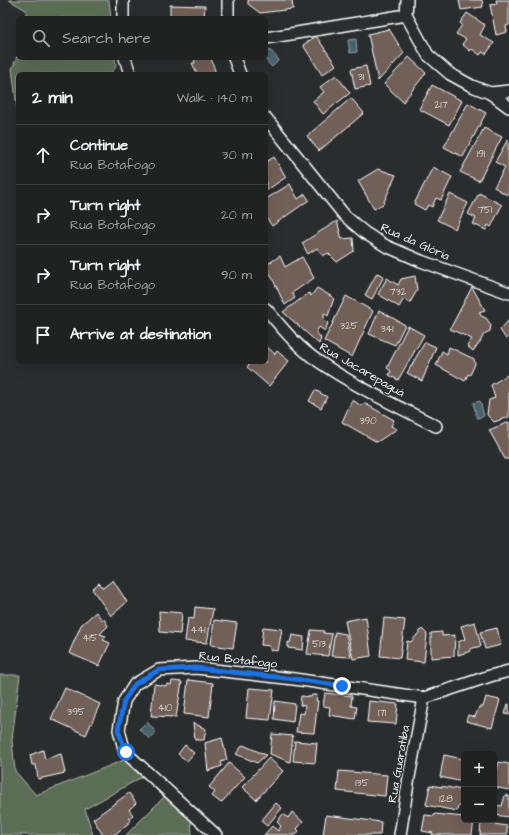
<!DOCTYPE html>
<html lang="en">
<head>
<meta charset="utf-8">
<style>
  body { margin:0; font-family:"Architects Daughter",sans-serif; background:#2d2f2f; color:#f1f3f6 }
  .controls { position:absolute; right:12px; bottom:12px; display:grid; overflow:hidden; border-radius:6px; box-shadow:0 4px 16px #0002 }
  .controls button { width:36px; height:36px; display:grid; place-items:center; padding:0; border:0; border-bottom:1px solid #3d3f40; background:#202222; color:#f1f3f6; font:20px sans-serif }
  .stop { position:absolute; width:12px; height:12px; margin:-9px; border:3px solid #1a73e8; border-radius:50%; background:#fff }
  .stop.end { background:#1a73e8; border-color:#fff; box-shadow:0 1px 4px #0008 }
  .list { margin:0; padding:0; list-style:none }
  h2 { display:flex; justify-content:space-between; align-items:center; height:52px; margin:0; padding:0 16px; font-size:17px }
  h2 small { font-size:13px; font-weight:400; color:#a2a4a5 }
  .list li { display:grid; grid-template-columns:26px 1fr auto; gap:12px; align-items:center; box-sizing:border-box; height:60px; padding:0 16px; border-top:1px solid #3d3f40 }
  .list b { display:block; font-size:15px; white-space:nowrap }
  .list p { margin:0; font-size:13px; white-space:nowrap; color:#a2a4a5 }
  .list em { font-size:13px; font-style:normal; color:#a2a4a5 }
  .icon { flex:none; width:22px; height:22px; fill:none; stroke:currentColor; stroke-width:2; stroke-linecap:round; stroke-linejoin:round }
  .map { position:relative; flex:none; width:509px; height:835px; overflow:hidden }
  .search { position:absolute; background:#202222; box-shadow:0 4px 16px #0002; left:16px; top:16px; width:252px; height:44px; display:flex; align-items:center; gap:10px; box-sizing:border-box; padding:0 14px; border-radius:6px; color:#a2a4a5; font-size:15px }
  .panel { position:absolute; background:#202222; box-shadow:0 4px 16px #0002; left:16px; top:72px; width:252px; height:292px; border-radius:6px }
  .map>svg:first-child { display:block }
  .green { fill:#5c6d56; stroke:#aeb6aa }
  .water { fill:#48636c; stroke:#91a1a7 }
  .building { fill:#716058; stroke:#fff }
  .lines { fill:none; stroke-linecap:round; stroke-linejoin:round }
  .minor-casing { stroke:#fff; stroke-width:14 }
  .minor { stroke:#2a2d2e; stroke-width:11 }
  .route { stroke:#1a73e8; stroke-width:5 }
  .labels { text-anchor:middle; dominant-baseline:central; stroke-width:3; stroke-linejoin:round; paint-order:stroke }
  .number-label { font-size:10px; fill:#dcd7d5 }
  .street-label { font-size:12px; fill:#fff; stroke:#2a2d2e }
</style>
</head>
<body>
<div class="map">
<svg width="509" height="835" viewBox="0 0 509 835">
  <rect width="100%" height="100%" fill="#2a2d2e"/>
  <filter id="ink" filterUnits="userSpaceOnUse"><feTurbulence type="fractalNoise" baseFrequency=".025" numOctaves="2"/><feDisplacementMap in="SourceGraphic" scale="8" xChannelSelector="R" yChannelSelector="G"/><feConvolveMatrix kernelMatrix="1 2 1 2 8 2 1 2 1" color-interpolation-filters="sRGB"/></filter>
  <g filter="url(#ink)">
    <!-- green -->
    <g class="green">
      <path d="M9,0H109L111,18H26V10Z"/>
      <path d="M18,54V58H115L116,67L110,74H18V115L12,69Z"/>
      <path d="M0,675H20L12,740L15,771L36,795L124,760L142,777L85,809L93,835H0Z"/>
      <path d="M165,796L191,820L192,835H126Z"/>
    </g>
    <!-- water -->
    <g class="water">
      <path d="M356,39L357,52L350,53L348,40Z"/>
      <path d="M270,50L279,60L272,67L264,58H266V53Z"/>
      <path d="M480,401L484,416L477,418L473,403Z"/>
      <path d="M147,722L156,732L150,739L139,729Z"/>
    </g>
    <!-- building -->
    <g class="building">
      <path d="M248,0H292L293,9L260,13L248,4Z"/>
      <path d="M459,0H482L483,7L461,10Z"/>
      <path d="M496,0H509V25L506,26L507,32L496,35L490,5L497,4Z"/>
      <path d="M170,5L205,6L204,18H170Z"/>
      <path d="M467,13L485,25L480,35L494,43L486,54L482,52L480,55L472,49L470,51L462,44L466,39L456,34L462,25L460,23Z"/>
      <path d="M389,29L404,53L378,81L368,34Z"/>
      <path d="M316,36L336,65L322,75L303,45Z"/>
      <path d="M409,57L426,73L403,102L384,84Z"/>
      <path d="M194,58H211L216,74H197L192,63H195Z"/>
      <path d="M366,66L370,86L355,89L351,69Z"/>
      <path d="M336,75L350,93L323,114L313,101L324,92L320,87Z"/>
      <path d="M432,85L462,101L449,125L419,109Z"/>
      <path d="M351,98L364,113L319,151L307,136Z"/>
      <path d="M468,103L486,113L463,157L444,147Z"/>
      <path d="M484,128L502,137L479,181L460,172Z"/>
      <path d="M508,139L509,191L507,195L494,187L505,167L495,162Z"/>
      <path d="M274,157L286,177L266,191V162Z"/>
      <path d="M433,167L452,177L441,200L436,198L432,207L428,205L425,210L414,204Z"/>
      <path d="M378,169L396,175L383,204L374,209L358,181Z"/>
      <path d="M290,184L298,199L305,194L309,200L272,226L266,217V199Z"/>
      <path d="M479,193L502,205L491,227L488,225L486,230L473,224L476,218L468,214Z"/>
      <path d="M450,194L468,203L455,229L437,220Z"/>
      <path d="M337,221L342,239L353,238L354,251L337,262L328,253L323,256L317,248L308,254L302,243Z"/>
      <path d="M280,256L285,267L302,257L314,278L292,293L295,298L285,305L266,265Z"/>
      <path d="M377,273L384,276L372,299L365,295Z"/>
      <path d="M415,276L417,290L410,303L404,299L399,307L378,294L387,278L398,285L401,279Z"/>
      <path d="M472,287L485,310L479,312L481,316L486,318L491,325L490,331L484,334L480,342L473,351L467,346L472,339L450,329Z"/>
      <path d="M317,288L334,298L328,316L324,313V319L328,323L325,331L319,327L316,332L321,338L319,344L283,312L309,293L311,296Z"/>
      <path d="M346,296L373,311L352,357L324,341Z"/>
      <path d="M379,310L405,325L395,345L369,334Z"/>
      <path d="M509,320V337L506,339L500,330Z"/>
      <path d="M408,326L424,335L398,380L389,375L391,371L387,368Z"/>
      <path d="M425,342L436,347L422,381L407,373Z"/>
      <path d="M266,346L275,354L277,351L289,361L269,386L247,367L252,362H266Z"/>
      <path d="M449,347L474,359L475,364L470,375L468,374L465,381L436,365L442,351L447,354Z"/>
      <path d="M509,374V417L494,422L487,415L489,400L495,398L491,385Z"/>
      <path d="M315,390L327,397L321,408L309,401Z"/>
      <path d="M352,400L362,406L364,403L394,420L391,426L397,429L377,442L342,422Z"/>
      <path d="M509,422V459H505L489,430Z"/>
      <path d="M113,580L127,602L111,616L92,589L99,583L103,588Z"/>
      <path d="M195,607L213,609L207,643L185,641L188,618L194,619Z"/>
      <path d="M159,611L182,613L180,634L160,632Z"/>
      <path d="M96,612L102,620L104,619L108,626L100,634L106,636L103,640L110,643L99,666L69,653L81,625Z"/>
      <path d="M366,617L371,656L353,659L345,621Z"/>
      <path d="M384,618L405,620L400,658L380,656Z"/>
      <path d="M214,620L237,623L233,648L211,645Z"/>
      <path d="M475,622L481,646L470,649L471,651L458,655V642L465,639L461,626Z"/>
      <path d="M263,627L282,629L278,651L270,650V646L261,645Z"/>
      <path d="M497,628L501,645L485,649L480,632Z"/>
      <path d="M422,629L427,634L424,662L405,660L407,641L411,642Z"/>
      <path d="M311,630L324,631L323,633L332,634L328,656L307,654Z"/>
      <path d="M335,632L346,634L351,657L331,656Z"/>
      <path d="M442,632V636L455,635L454,656L431,658V633Z"/>
      <path d="M292,635L304,637L303,650L288,648V642L290,643Z"/>
      <path d="M188,680L213,683L209,717L184,714Z"/>
      <path d="M172,681L182,682L176,717L151,716L154,684L166,686L167,684L171,685Z"/>
      <path d="M65,688L100,704L86,735L51,719Z"/>
      <path d="M249,688L274,690L270,720L246,718Z"/>
      <path d="M325,693L352,696L351,706L357,707L355,719L329,715L330,707L323,706Z"/>
      <path d="M312,695H317L316,701H318L314,733L296,732L299,713L304,714L305,706L300,705L301,696L311,697Z"/>
      <path d="M486,697L500,700L492,728L466,721L468,715L475,717L479,707H483Z"/>
      <path d="M275,701L295,704L293,722L274,719Z"/>
      <path d="M369,701L398,704L396,724L367,722Z"/>
      <path d="M508,704H509V715L505,714Z"/>
      <path d="M193,723L206,729L204,740H195Z"/>
      <path d="M272,734L293,736L290,762L270,754Z"/>
      <path d="M222,738L227,760L221,762L222,766L208,771L205,743Z"/>
      <path d="M295,741L317,743L315,763L293,761Z"/>
      <path d="M185,745L194,753L187,761L178,754Z"/>
      <path d="M243,745L266,755L257,763L236,754Z"/>
      <path d="M43,750L45,759L61,754L65,773L38,779L36,765H32L30,755Z"/>
      <path d="M444,755L463,759L462,762L464,763L463,782L440,777Z"/>
      <path d="M269,758L283,771L256,800L242,787Z"/>
      <path d="M499,762L509,764V790L494,787V769L497,770Z"/>
      <path d="M229,763L245,777L221,803L212,796L215,792L209,787Z"/>
      <path d="M339,771L387,775L385,796L337,791Z"/>
      <path d="M430,785L442,787L441,786L462,790L461,792H464V807L458,806L457,811L426,805Z"/>
      <path d="M129,793L136,803L129,810L133,815L129,818L131,821L114,835H103L93,819Z"/>
      <path d="M505,795L509,796V817L494,815V805L502,806Z"/>
      <path d="M276,803L282,808L267,826L261,821Z"/>
      <path d="M292,812L303,822L297,829L299,831L296,835H264L272,826L278,831L281,826L277,822L283,814L288,818Z"/>
      <path d="M435,814L464,817V820H474L472,835H432L433,833L422,831L425,815L434,816Z"/>
      <path d="M326,815L381,822L380,835H323Z"/>
      <path d="M481,822L507,826V835H480Z"/>
    </g>
    <g class="lines">
      <defs>
        <g id="minor">
          <path d="M228,0V18"/>
          <path d="M406,15L428,55L450,74L472,86L490,93L509,91"/>
          <path d="M406,15L407,0"/>
          <path d="M123,18V0"/>
          <path d="M266,38L406,15"/>
          <path d="M125,58L130,74"/>
          <path d="M234,58L240,74"/>
          <path d="M490,93L509,107"/>
          <path d="M266,118L345,216L365,233L386,246L421,261L509,293"/>
          <path d="M266,309C282,328 297,347 318,361C354,386 397,406 436,426"/>
          <path d="M216,835L125,752L119,730L124,701L135,684L159,670L196,668L294,679L424,698L490,676L509,671"/>
          <path d="M400,835L409,777L424,698"/>
        </g>
      </defs>
      <!-- minor casing -->
      <use href="#minor" class="minor-casing"/>
      <!-- minor -->
      <use href="#minor" class="minor"/>
    </g>
  </g>
  <g class="lines" filter="url(#ink)">
    <!-- route -->
    <path class="route" d="M126,752L118,730L124,701L135,684L159,670L196,668L294,679L342,686"/>
  </g>
  <g class="labels">
    <!-- number labels -->
    <g class="number-label">
      <text x="361" y="77">31</text>
      <text x="441" y="105">217</text>
      <text x="481" y="154">191</text>
      <text x="485" y="210">751</text>
      <text x="398" y="292">732</text>
      <text x="349" y="326">325</text>
      <text x="387" y="329">341</text>
      <text x="368" y="421">390</text>
      <text x="198" y="630">441</text>
      <text x="90" y="638">415</text>
      <text x="319" y="644">513</text>
      <text x="165" y="708">410</text>
      <text x="76" y="712">395</text>
      <text x="382" y="713">171</text>
      <text x="362" y="783">135</text>
      <text x="446" y="799">128</text>
    </g>
    <!-- street labels -->
    <g class="street-label">
      <text transform="translate(415 242) rotate(24)">Rua da Glória</text>
      <text transform="translate(362 370) rotate(30)">Rua Jacarepaguá</text>
      <text transform="translate(238 660) rotate(6)">Rua Botafogo</text>
      <text transform="translate(399 764) rotate(-80)">Rua Guaratiba</text>
    </g>
  </g>
</svg>
<div class="controls">
<button>+</button>
<button>−</button>
</div>
<div class="stop" style="left:126px;top:752px"></div>
<div class="stop end" style="left:342px;top:686px"></div>
<div class="search"><svg class="icon" aria-label="search" viewBox="0 0 24 24"><circle cx="10" cy="10" r="6"/><path d="M15 15l6 6"/></svg>Search here</div>
<section class="panel">
<h2>2 min<small>Walk · 140 m</small></h2>
<ul class="list">
<li><svg class="icon" aria-label="ahead" viewBox="0 0 24 24"><path d="M12 20V5M6 11l6-6 6 6"/></svg><div><b>Continue</b><p>Rua Botafogo</p></div><em>30 m</em></li>
<li><svg class="icon" aria-label="right" viewBox="0 0 24 24"><path d="M7 20v-9h11M14 6l5 5-5 5"/></svg><div><b>Turn right</b><p>Rua Botafogo</p></div><em>20 m</em></li>
<li><svg class="icon" aria-label="right" viewBox="0 0 24 24"><path d="M7 20v-9h11M14 6l5 5-5 5"/></svg><div><b>Turn right</b><p>Rua Botafogo</p></div><em>90 m</em></li>
<li><svg class="icon" aria-label="arrive" viewBox="0 0 24 24"><path d="M6 21V4h12l-3 4 3 4H6"/></svg><div><b>Arrive at destination</b></div></li>
</ul>
</section>
</div>
</body>
</html>
